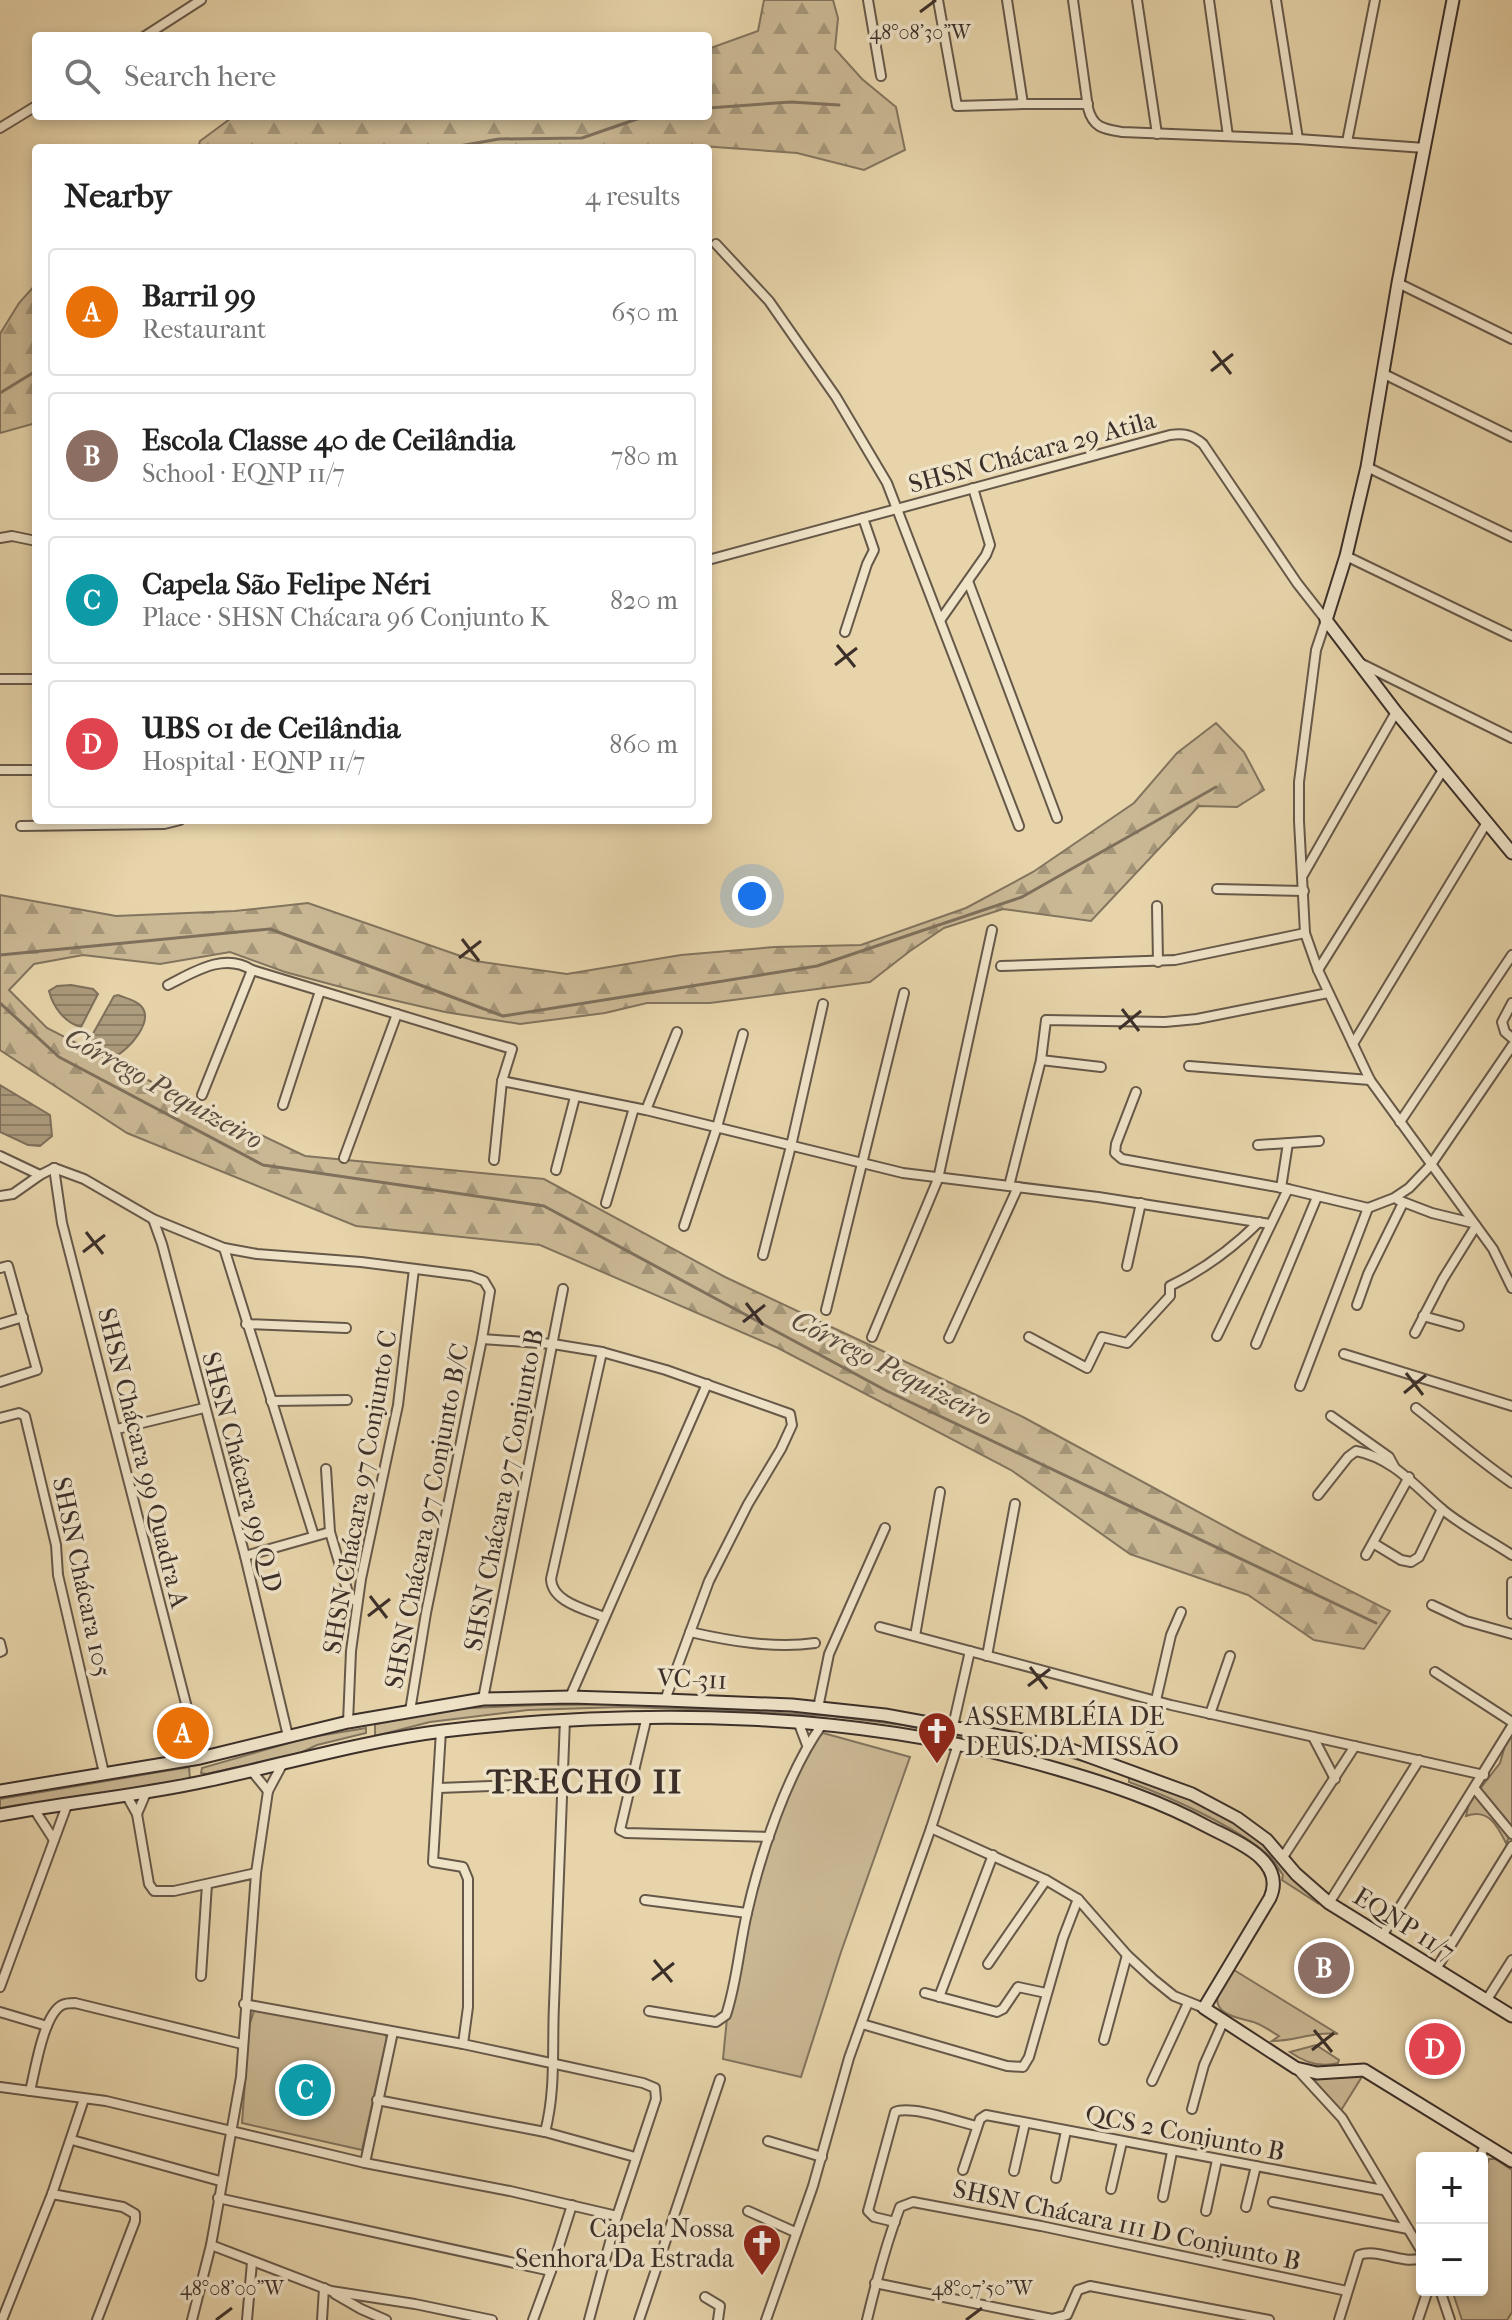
<!DOCTYPE html>
<html lang="en">
<head>
<meta charset="utf-8">
<style>
  body { margin:0; font-family:"IM FELL French Canon",serif; background:#f6f6f6; color:#222 }
  .controls { position:absolute; right:24px; bottom:24px; display:grid; overflow:hidden; border-radius:8px; box-shadow:0 4px 12px #0003 }
  .controls button { width:72px; height:72px; display:grid; place-items:center; padding:0; border:0; border-bottom:2px solid #e0e0e0; background:#fff; color:#222; font:40px sans-serif }
  .you { position:absolute; left:752px; top:896px; width:28px; height:28px; margin:-20px; border:6px solid #fff; border-radius:50%; background:#1a73e8; box-shadow:0 0 0 12px #1a73e833 }
  .badge { display:grid; place-items:center; width:52px; height:52px; border-radius:50%; background:#8f2418; color:#fff; font-size:26px; font-weight:700 }
  .pin { position:absolute; translate:-50% -50%; border:4px solid #fff; box-shadow:0 2px 8px #0006 }
  .list { margin:0; padding:0; list-style:none }
  h2 { display:flex; justify-content:space-between; align-items:center; height:104px; margin:0; padding:0 32px; font-size:34px }
  h2 small { font-size:26px; font-weight:400; color:#767676 }
  .list li { display:grid; grid-template-columns:52px 1fr auto; gap:24px; align-items:center; box-sizing:border-box; height:128px; margin:0 16px 16px; padding:0 16px; border:2px solid #e0e0e0; border-radius:8px }
  .list b { display:block; font-size:30px; white-space:nowrap }
  .list p { margin:0; font-size:26px; white-space:nowrap; color:#767676 }
  .list em { font-size:26px; font-style:normal; color:#767676 }
  .icon { flex:none; width:44px; height:44px; fill:none; stroke:currentColor; stroke-width:2; stroke-linecap:round; stroke-linejoin:round }
  .map { position:relative; flex:none; width:1512px; height:2320px; overflow:hidden }
  .search { position:absolute; background:#fff; box-shadow:0 4px 12px #0003; left:32px; top:32px; width:680px; height:88px; display:flex; align-items:center; gap:20px; box-sizing:border-box; padding:0 28px; border-radius:8px; color:#767676; font-size:30px }
  .panel { position:absolute; background:#fff; box-shadow:0 4px 12px #0003; left:32px; top:144px; width:680px; height:680px; border-radius:8px }
  .map>svg:first-child { display:block }
  .grass { fill:#cab894; stroke:#82745e; stroke-width:2 }
  .forest { fill:url(#forest-firs); stroke:#82745e; stroke-width:2 }
  .water { fill:url(#water-rules); stroke:#7f705c; stroke-width:2 }
  .lines { fill:none; stroke-linecap:round; stroke-linejoin:round }
  .stream { stroke:#7f705c; stroke-width:3 }
  .street-casing { stroke:#665849; stroke-width:12 }
  .secondary-casing { stroke:#3b2f29; stroke-width:15 }
  .street { stroke:#efe3c8; stroke-width:8 }
  .secondary { stroke:#efe3c8; stroke-width:11 }
  .ticks { fill:none; stroke:#3b2f29; stroke-width:3 }
  .labels { text-anchor:middle; dominant-baseline:central; stroke-width:7; stroke-linejoin:round; paint-order:stroke }
  .street-label { font-size:26px; fill:#3b2f29; stroke:#efe3c8 }
  .poi-label { font-size:26px; fill:#3b2f29; stroke:#efe3c8; text-anchor:start }
  .water-label { font-size:28px; font-style:italic; fill:#584a3e; stroke:#efe3c8 }
  .district-label { font-size:34px; font-weight:bold; letter-spacing:2px; fill:#3b2f29; stroke:#efe3c8 }
  .ticks-label { font-size:20px; text-anchor:middle; fill:#3b2f29; stroke:#efe3c8; stroke-width:7; stroke-linejoin:round; paint-order:stroke }
</style>
</head>
<body>
<div class="map">
<svg width="1512" height="2320" viewBox="0 0 1512 2320">
  <defs>
    <pattern id="forest-firs" width="22" height="20" patternUnits="userSpaceOnUse" patternTransform="scale(2)"><rect width="22" height="20" fill="#cab894"/><path d="M5 1l3.5 6h-7zM16 11l3.5 6h-7z" fill="#a59679"/></pattern>
    <pattern id="water-rules" width="6" height="5" patternUnits="userSpaceOnUse" patternTransform="scale(2)"><rect width="6" height="5" fill="#ad9c7e"/><path d="M0 2.5h6" fill="none" stroke="#8e8067"/></pattern>
  </defs>
  <rect width="100%" height="100%" fill="#e7d4aa"/>
  <filter id="stains"><feTurbulence type="fractalNoise" baseFrequency=".0025" numOctaves="4"/><feColorMatrix values="0 0 0 0 .2 0 0 0 0 .09 0 0 0 0 .02 0 0 0 .5 -.17"/></filter>
  <radialGradient id="worn" r=".72"><stop offset=".6" stop-color="#630" stop-opacity="0"/><stop offset="1" stop-color="#630" stop-opacity=".3"/></radialGradient>
  <!-- grass -->
  <g class="grass">
    <path d="M658,1704C779,1708 899,1716 1017,1740C1043,1745 1069,1754 1094,1761L1093,1764L1051,1752L1025,1751L903,1725L831,1716L723,1710L622,1707L528,1710L430,1722L375,1736V1724L448,1709L539,1705Z"/>
    <path d="M1512,1721V1833L1506,1843C1497,1825 1488,1808 1466,1816L1469,1803L1500,1763Z"/>
    <path d="M366,1728V1733L317,1745L300,1753L207,1774L201,1773L202,1768L306,1738Z"/>
    <path d="M823,1733L910,1757L841,1952L801,2077L723,2059L728,2008L769,1837L807,1745Z"/>
    <path d="M189,1767L190,1779L0,1810V1799Z"/>
    <path d="M1129,1776L1191,1795L1260,1838L1319,1904L1282,1880L1283,1875C1278,1868 1274,1860 1268,1855C1235,1826 1170,1797 1129,1782Z"/>
    <path d="M1234,1970L1338,2034C1315,2031 1295,2041 1272,2041L1279,2036C1272,2032 1264,2026 1256,2023C1242,2018 1209,2016 1219,1991C1221,1984 1229,1976 1234,1970Z"/>
    <path d="M255,2008L382,2032L387,2037L362,2150L242,2123L249,2026Z"/>
    <path d="M1316,2045L1339,2060L1338,2063C1321,2068 1304,2062 1290,2052Z"/>
    <path d="M1310,2075H1363L1340,2112Z"/>
    <path d="M1489,2159H1495L1512,2170V2312L1507,2320H1462L1452,2290H1482V2176Z"/>
  </g>
  <!-- forest -->
  <g class="forest">
    <path d="M764,0H833L838,18L835,49L862,79L896,107L905,150L864,170L797,153L687,145L634,148H198L200,141L234,116H708V49L758,31Z"/>
    <path d="M36,284V423L0,433V334L19,303Z"/>
    <path d="M1216,723L1244,752L1264,790L1237,807L1199,806L1091,921L1003,909L944,928L910,951L870,982L710,1003H647L605,1013L520,1024L445,1012L367,994L285,972L230,952L160,964L83,955L34,964L9,990L47,1028L177,1095L305,1156L544,1179L725,1277L1023,1417L1241,1535L1390,1611L1364,1649L1314,1640L1248,1595L1130,1554L1011,1470L778,1348L540,1245L356,1226L127,1133L0,1050V895L116,916L235,911L308,903L475,961L567,974L681,955L775,947L861,945L966,908L1033,872L1134,803L1177,753Z"/>
  </g>
  <!-- water -->
  <g class="water">
    <path d="M71,985L93,989L98,994L81,1027C65,1023 53,1007 49,991L57,986Z"/>
    <path d="M118,995C125,998 136,1000 141,1006C155,1021 128,1051 114,1057L90,1039L114,996Z"/>
    <path d="M0,1085L50,1115L52,1136L40,1146L28,1145L0,1132Z"/>
  </g>
  <g class="lines">
    <!-- stream -->
    <g class="stream">
      <path d="M708,108L791,102L839,105"/>
      <path d="M448,148L499,139L582,138L637,119L655,116"/>
      <path d="M0,393L36,371"/>
      <path d="M0,955L270,929L503,1016L817,966L1022,897L1216,787"/>
      <path d="M0,1003L59,1057L263,1165L544,1206L887,1391L1376,1623"/>
    </g>
    <defs>
      <g id="street">
        <path d="M868,0L881,76"/>
        <path d="M938,0L957,106L1023,104"/>
        <path d="M1007,0L1023,104H1088"/>
        <path d="M1073,0L1088,108C1093,128 1104,129 1122,132L1298,139L1425,148"/>
        <path d="M1137,0L1157,134"/>
        <path d="M1209,0L1228,136"/>
        <path d="M1276,0L1298,139"/>
        <path d="M145,36L201,0"/>
        <path d="M0,128L36,106"/>
        <path d="M1347,142L1375,0"/>
        <path d="M716,244L769,301L836,397L887,483L1019,826"/>
        <path d="M1398,283L1512,339"/>
        <path d="M1384,374L1512,437"/>
        <path d="M1367,467L1512,537"/>
        <path d="M0,538L12,536L36,541"/>
        <path d="M1346,556L1512,636"/>
        <path d="M708,560L1170,435C1185,433 1192,435 1203,444L1297,583L1326,620L1316,650L1299,782V821L1305,933L1318,970L1370,1080L1493,1249L1512,1288"/>
        <path d="M968,581L1057,818"/>
        <path d="M941,619L986,555L990,545L973,488"/>
        <path d="M845,632L867,564L874,550L863,518"/>
        <path d="M1362,664L1512,738"/>
        <path d="M0,679H36"/>
        <path d="M0,770H36"/>
        <path d="M21,826L164,824L180,820"/>
        <path d="M1303,875L1396,712"/>
        <path d="M1217,889L1304,891"/>
        <path d="M1157,906L1158,962"/>
        <path d="M1001,966L1175,960L1305,933"/>
        <path d="M1318,970L1443,770"/>
        <path d="M168,985C194,972 224,952 252,970L512,1049L502,1081L494,1160"/>
        <path d="M1512,1003L1502,1022L1505,1032L1512,1038"/>
        <path d="M1353,1044L1486,824"/>
        <path d="M1041,1060L1101,1067"/>
        <path d="M1189,1066L1370,1080"/>
        <path d="M502,1081L646,1110L903,1173L1098,1197L1270,1224"/>
        <path d="M1136,1092L1116,1144L1115,1153L1122,1159L1288,1189L1368,1208L1394,1198L1409,1188L1430,1166L1512,1046"/>
        <path d="M202,1095L252,970"/>
        <path d="M283,1105L320,991"/>
        <path d="M646,1110L677,1032"/>
        <path d="M1400,1122L1512,955"/>
        <path d="M1258,1145L1319,1141"/>
        <path d="M0,1156L40,1175L54,1168"/>
        <path d="M344,1158L397,1014"/>
        <path d="M54,1168L84,1179L153,1219L224,1248L257,1254L361,1262L471,1276L484,1281L490,1291L482,1339L426,1613L410,1711"/>
        <path d="M54,1168L62,1223L200,1758"/>
        <path d="M556,1170L575,1097"/>
        <path d="M1009,1186L1041,1060L1046,1020L1165,1022L1197,1019L1328,993"/>
        <path d="M1281,1188L1288,1143"/>
        <path d="M0,1196L13,1194L40,1175"/>
        <path d="M1398,1200L1432,1213L1473,1223"/>
        <path d="M606,1203L634,1108"/>
        <path d="M153,1219L162,1244L245,1556L288,1736"/>
        <path d="M684,1226L717,1127L743,1034"/>
        <path d="M224,1248L314,1536"/>
        <path d="M763,1255L791,1146L823,1004"/>
        <path d="M1127,1266L1141,1203"/>
        <path d="M0,1268L8,1266L37,1370L0,1382"/>
        <path d="M1357,1305L1368,1274L1403,1203"/>
        <path d="M826,1310L904,993"/>
        <path d="M1423,1316L1459,1326"/>
        <path d="M0,1324L23,1317"/>
        <path d="M246,1324L346,1328"/>
        <path d="M1415,1333L1443,1279L1476,1226"/>
        <path d="M1217,1336L1288,1189"/>
        <path d="M872,1337L938,1179L992,930"/>
        <path d="M1029,1337L1087,1368L1102,1337L1127,1343L1170,1296V1286C1203,1270 1234,1247 1259,1222"/>
        <path d="M949,1338L1018,1187"/>
        <path d="M482,1339L553,1344L602,1352"/>
        <path d="M1256,1344L1317,1197"/>
        <path d="M1344,1354L1512,1406"/>
        <path d="M1300,1386L1368,1208"/>
        <path d="M271,1401L347,1400"/>
        <path d="M1416,1408C1448,1433 1478,1460 1512,1483"/>
        <path d="M1331,1416L1389,1457L1395,1468"/>
        <path d="M0,1418L19,1413L25,1416L56,1545L58,1575L104,1773"/>
        <path d="M117,1429L204,1408"/>
        <path d="M326,1469L330,1532L349,1596L357,1602"/>
        <path d="M1318,1495L1348,1457L1356,1451C1393,1458 1416,1487 1443,1510C1464,1527 1489,1540 1512,1555"/>
        <path d="M1373,1543L1401,1560L1411,1562L1419,1557L1442,1509"/>
        <path d="M1366,1555L1409,1477"/>
        <path d="M245,1556L330,1532"/>
        <path d="M1512,1582V1614"/>
        <path d="M1432,1605L1466,1621L1512,1634"/>
        <path d="M604,1617C585,1609 552,1602 551,1579L602,1352L666,1370L790,1414L792,1425L781,1449L748,1504L709,1581L665,1700"/>
        <path d="M880,1627L1171,1705L1484,1775"/>
        <path d="M690,1632C730,1641 775,1649 815,1643"/>
        <path d="M915,1636L940,1492"/>
        <path d="M0,1643L2,1651L0,1652"/>
        <path d="M987,1656L1015,1504"/>
        <path d="M1435,1672L1512,1722"/>
        <path d="M570,1697L707,1384"/>
        <path d="M483,1699L563,1289"/>
        <path d="M1156,1700L1171,1635L1181,1612"/>
        <path d="M818,1708L829,1654L885,1528"/>
        <path d="M1210,1714L1230,1656"/>
        <path d="M647,1716L620,1830L626,1833L769,1837"/>
        <path d="M348,1722L351,1651L361,1579L398,1405L414,1269"/>
        <path d="M799,1724L807,1745"/>
        <path d="M953,1726L970,1651"/>
        <path d="M441,1731L433,1862L463,1867L468,1879V2007L463,2044"/>
        <path d="M1313,1737L1335,1779"/>
        <path d="M251,1770L268,1791"/>
        <path d="M439,1788L563,1783"/>
        <path d="M1475,1789L1512,1834"/>
        <path d="M127,1796L137,1814L149,1884L154,1891H174L256,1873"/>
        <path d="M34,1809L54,1840"/>
        <path d="M137,1814L146,1793"/>
        <path d="M931,1828L1046,1880L1078,1899L1127,1955L1153,1979L1174,1996L1204,2008"/>
        <path d="M1283,1857L1355,1746"/>
        <path d="M645,1900L747,1913"/>
        <path d="M1329,1903L1419,1760"/>
        <path d="M1382,1936L1512,1726"/>
        <path d="M988,1964L1046,1880"/>
        <path d="M1436,1969L1512,1846"/>
        <path d="M201,1976L207,1884"/>
        <path d="M0,1987L67,1805"/>
        <path d="M925,1993L997,2012L1003,2009L1018,1987L1046,1993"/>
        <path d="M939,1997L993,1855"/>
        <path d="M1486,2001L1512,1960"/>
        <path d="M244,2004L463,2044L643,2083L655,2088L656,2099L617,2216L589,2320"/>
        <path d="M649,2011L716,2022L726,2015C737,1982 739,1947 747,1913C760,1855 787,1774 821,1726"/>
        <path d="M0,2012L47,2026"/>
        <path d="M862,2024L1007,2066L1023,2067L1029,2057L1063,1938L1078,1899"/>
        <path d="M1104,2040L1127,1955"/>
        <path d="M1296,2068L1342,2118L1422,2252"/>
        <path d="M1152,2081L1188,2003"/>
        <path d="M0,2087L106,2101L365,2163L510,2191L617,2216"/>
        <path d="M30,2091C35,2072 43,2015 62,2005C66,2003 71,2003 75,2003L242,2044"/>
        <path d="M377,2100L545,2132L635,2157"/>
        <path d="M1192,2109L1204,2065L1223,2022"/>
        <path d="M545,2132C556,2090 552,2048 554,2005C558,1910 561,1814 565,1719"/>
        <path d="M72,2140L220,2181"/>
        <path d="M768,2141L822,2157"/>
        <path d="M1480,2158L1485,2145"/>
        <path d="M365,2163L393,2032"/>
        <path d="M963,2170L980,2119L986,2115L1383,2190"/>
        <path d="M1014,2171L1025,2123"/>
        <path d="M1056,2178L1066,2131"/>
        <path d="M1111,2189L1122,2142"/>
        <path d="M52,2194L123,2207L135,2214V2221L97,2320"/>
        <path d="M1163,2197L1172,2152"/>
        <path d="M218,2198L551,2271L572,2205"/>
        <path d="M1273,2202L1408,2229"/>
        <path d="M1246,2207L1256,2166"/>
        <path d="M748,2211L795,2232"/>
        <path d="M1206,2211L1217,2160"/>
        <path d="M895,2222L874,2217L868,2211L895,2112C912,2105 958,2122 977,2126"/>
        <path d="M211,2245L331,2291L415,2304L492,2320"/>
        <path d="M875,2283L1052,2319L1067,2315L1078,2290L1090,2286L1269,2320"/>
        <path d="M1440,2290L1450,2320"/>
        <path d="M335,2294L361,2309L386,2320"/>
        <path d="M705,2297L720,2306L718,2320"/>
        <path d="M2,2320L52,2194L84,2099"/>
        <path d="M192,2320L211,2245L241,2077L256,1873L268,1791L283,1763"/>
        <path d="M247,2320L252,2262"/>
        <path d="M322,2320L324,2288"/>
        <path d="M533,2320L551,2271"/>
        <path d="M639,2320L720,2079"/>
        <path d="M766,2320L813,2186L849,2058L931,1828L958,1744"/>
        <path d="M867,2320C876,2282 886,2244 900,2207L913,2202L1041,2226L1347,2291"/>
        <path d="M1339,2320L1359,2255C1379,2248 1401,2265 1422,2258"/>
        <path d="M1418,2320L1428,2290"/>
      </g>
      <g id="secondary">
        <path d="M1453,0L1398,283L1367,467L1346,556L1326,620L1396,712L1512,853"/>
        <path d="M0,1791L200,1758L348,1722L483,1699L570,1697L665,1700L792,1705L885,1715L1066,1748L1192,1794L1237,1818L1267,1840L1296,1874L1329,1903L1512,2016"/>
        <path d="M0,1815C69,1802 138,1796 206,1781C285,1764 363,1741 443,1731C645,1707 861,1711 1057,1769C1109,1784 1160,1801 1208,1827C1235,1841 1287,1860 1270,1898L1204,2008L1296,2068L1317,2073L1364,2070L1512,2161"/>
      </g>
    </defs>
    <!-- street casing -->
    <use href="#street" class="street-casing"/>
    <!-- secondary casing -->
    <use href="#secondary" class="secondary-casing"/>
    <!-- street -->
    <use href="#street" class="street"/>
    <!-- secondary -->
    <use href="#secondary" class="secondary"/>
  </g>
  <!-- ticks -->
  <path class="ticks" d="M920,12L936,0M1213,351L1231,374M1211,371L1233,354M837,645L855,667M835,665L857,648M462,939L479,961M459,958L481,941M1122,1009L1139,1031M1119,1029L1141,1011M86,1232L103,1254M83,1252L105,1235M746,1303L763,1325M743,1322L765,1305M1406,1373L1423,1395M1404,1393L1426,1375M370,1596L387,1618M368,1616L390,1599M1030,1667L1047,1689M1028,1686L1050,1669M654,1960L672,1982M652,1980L674,1963M1314,2030L1332,2052M1312,2050L1334,2033M216,2320L232,2308M966,2320L982,2308"/>
  <!-- icons -->
  <defs>
    <symbol id="church-pin" viewBox="-11 -11 22 30"><path d="M0 17L-7.5 6A9.5 9.5 0 1 1 7.5 6Z" fill="#8f2418" stroke="#efe3c8"/><path d="M-1.2-6h2.4v3.5h3.3v2.4h-3.3V6h-2.4V-.1h-3.3v-2.4h3.3Z" fill="#fff"/></symbol>
  </defs>
  <g fill-rule="evenodd">
    <use href="#church-pin" x="915" y="1709" width="44" height="60"/>
    <use href="#church-pin" x="740" y="2221" width="44" height="60"/>
  </g>
  <g class="labels">
    <!-- street labels -->
    <g class="street-label">
      <text transform="translate(1032 452) rotate(-15)">SHSN Chácara 29 Atila</text>
      <text transform="translate(143 1458) rotate(76)">SHSN Chácara 99 Quadra A</text>
      <text transform="translate(242 1472) rotate(75)">SHSN Chácara 99 Q D</text>
      <text transform="translate(504 1490) rotate(-79)">SHSN Chácara 97 Conjunto B</text>
      <text transform="translate(360 1492) rotate(-80)">SHSN Chácara 97 Conjunto C</text>
      <text transform="translate(427 1516) rotate(-79)">SHSN Chácara 97 Conjunto B/C</text>
      <text transform="translate(82 1577) rotate(78)">SHSN Chácara 105</text>
      <text transform="translate(692 1679) rotate(2)">VC-311</text>
      <text transform="translate(1404 1924) rotate(32)">EQNP 11/7</text>
      <text transform="translate(1185 2133) rotate(11)">QCS 2 Conjunto B</text>
      <text transform="translate(1127 2225) rotate(12)">SHSN Chácara 111 D Conjunto B</text>
    </g>
    <!-- poi labels -->
    <g class="poi-label">
      <text x="965" y="1716">ASSEMBLÉIA DE<tspan x="965" dy="30">DEUS DA MISSÃO</tspan></text>
      <text x="734" y="2228" text-anchor="end">Capela Nossa<tspan x="734" dy="30">Senhora Da Estrada</tspan></text>
    </g>
    <!-- water labels -->
    <g class="water-label">
      <text transform="translate(164 1088) rotate(29)">Córrego Pequizeiro</text>
      <text transform="translate(892 1368) rotate(27)">Córrego Pequizeiro</text>
    </g>
    <!-- district labels -->
    <g class="district-label">
      <text x="585" y="1782">TRECHO II</text>
    </g>
  </g>
  <g class="ticks-label">
    <text x="920" y="39">48°08'30"W</text>
    <text x="232" y="2295">48°08'00"W</text>
    <text x="982" y="2295">48°07'50"W</text>
  </g>
  <rect width="100%" height="100%" filter="url(#stains)"/>
  <rect width="100%" height="100%" fill="url(#worn)"/>
</svg>
<div class="controls">
<button>+</button>
<button>−</button>
</div>
<div class="you"></div>
<div class="pin badge" style="left:183px;top:1733px;background:#e8710a">A</div>
<div class="pin badge" style="left:1324px;top:1968px;background:#8d6e63">B</div>
<div class="pin badge" style="left:305px;top:2090px;background:#0f9aa8">C</div>
<div class="pin badge" style="left:1435px;top:2049px;background:#e0444e">D</div>
<div class="search"><svg class="icon" aria-label="search" viewBox="0 0 24 24"><circle cx="10" cy="10" r="6"/><path d="M15 15l6 6"/></svg>Search here</div>
<section class="panel">
<h2>Nearby<small>4 results</small></h2>
<ul class="list">
<li><span class="badge" style="background:#e8710a">A</span><div><b>Barril 99</b><p>Restaurant</p></div><em>650 m</em></li>
<li><span class="badge" style="background:#8d6e63">B</span><div><b>Escola Classe 40 de Ceilândia</b><p>School · EQNP 11/7</p></div><em>780 m</em></li>
<li><span class="badge" style="background:#0f9aa8">C</span><div><b>Capela São Felipe Néri</b><p>Place · SHSN Chácara 96 Conjunto K</p></div><em>820 m</em></li>
<li><span class="badge" style="background:#e0444e">D</span><div><b>UBS 01 de Ceilândia</b><p>Hospital · EQNP 11/7</p></div><em>860 m</em></li>
</ul>
</section>
</div>
</body>
</html>
